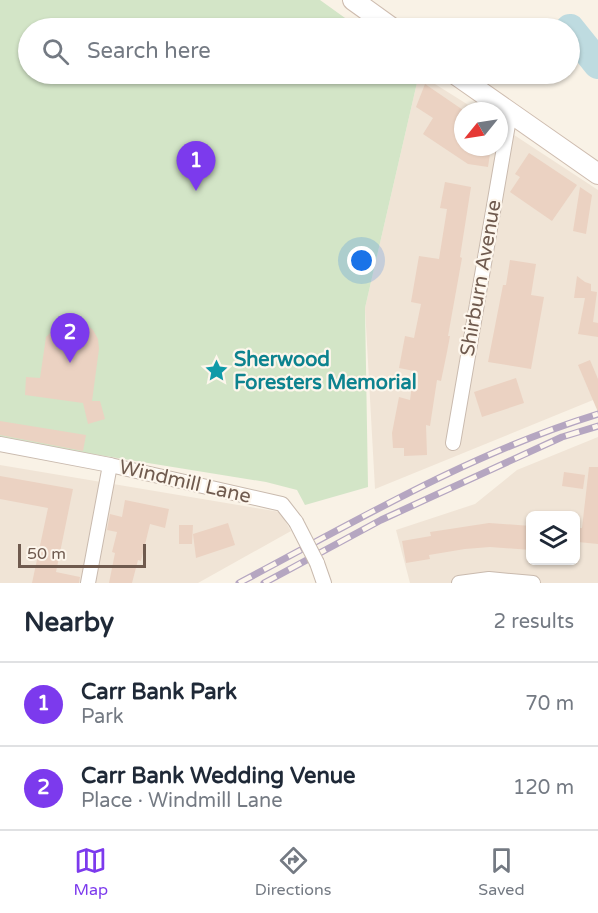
<!DOCTYPE html>
<html lang="en">
<head>
<meta charset="utf-8">
<style>
  body { margin:0; font-family:"Varela Round",sans-serif; background:#f2f2f3; color:#1f2937 }
  .controls { position:absolute; right:18px; bottom:18px; display:grid; overflow:hidden; border-radius:9px; box-shadow:0 2px 4px #0004 }
  .controls button { width:54px; height:54px; display:grid; place-items:center; padding:0; border:0; border-bottom:2px solid #e0e1e3; background:#fff; color:#1f2937; font:30px sans-serif }
  .compass { position:absolute; left:454px; top:102px; width:54px; height:54px; border-radius:50%; background:#fff; box-shadow:0 2px 4px #0004; rotate:240deg }
  .scale { position:absolute; left:18px; bottom:15px; width:128px; box-sizing:border-box; padding-left:6px; border:3px solid #6f5a4e; border-top:0; font-size:16px; line-height:21px; white-space:nowrap; color:#6f5a4e; -webkit-text-stroke:4px #fdf6ec; paint-order:stroke }
  .you { position:absolute; left:362px; top:261px; width:21px; height:21px; margin:-15px; border:4px solid #fff; border-radius:50%; background:#1a73e8; box-shadow:0 0 0 9px #1a73e833 }
  .badge { display:grid; place-items:center; width:39px; height:39px; border-radius:50%; background:#7c3aed; color:#fff; font-size:20px; font-weight:700 }
  .pin { position:absolute; translate:-50% -50px; filter:drop-shadow(0 2px 3px #0008) }
  .pin::after { content:''; position:absolute; top:32px; width:21px; height:18px; background:inherit; clip-path:polygon(0 0,100% 0,50% 100%) }
  .list { margin:0; padding:0; list-style:none }
  h2 { display:flex; justify-content:space-between; align-items:center; height:78px; margin:0; padding:0 24px; font-size:26px }
  h2 small { font-size:20px; font-weight:400; color:#747a83 }
  .list li { display:grid; grid-template-columns:39px 1fr auto; gap:18px; align-items:center; box-sizing:border-box; height:84px; padding:0 24px; border-top:2px solid #e0e1e3 }
  .list b { display:block; font-size:22px; white-space:nowrap }
  .list p { margin:0; font-size:20px; white-space:nowrap; color:#747a83 }
  .list em { font-size:20px; font-style:normal; color:#747a83 }
  .icon { flex:none; width:33px; height:33px; fill:none; stroke:currentColor; stroke-width:2; stroke-linecap:round; stroke-linejoin:round }
  .map { position:relative; flex:none; width:598px; height:583px; overflow:hidden }
  .search { position:absolute; background:#fff; box-shadow:0 2px 4px #0004; left:18px; right:18px; top:18px; height:66px; display:flex; align-items:center; gap:15px; box-sizing:border-box; padding:0 21px; border-radius:33px; color:#747a83; font-size:22px }
  .sheet { height:246px; background:#fff }
  nav { display:flex; justify-content:space-around; align-items:center; box-sizing:border-box; height:84px; border-top:2px solid #e0e1e3; background:#fff; font-size:16px; color:#747a83 }
  nav a { display:grid; justify-items:center; gap:3px }
  nav .on { color:#7c3aed }
  .map>svg:first-child { display:block }
  .residential { fill:#f0e4d6; fill-rule:evenodd }
  .green { fill:#d3e5c7 }
  .lines { fill:none; stroke-linecap:round; stroke-linejoin:round }
  .river { stroke:#bedbe0; stroke-width:30 }
  .building { fill:#ebd2c2 }
  .minor-casing { stroke:#c9baae; stroke-width:16 }
  .secondary-casing { stroke:#cebcaf; stroke-width:22 }
  .minor { stroke:#fff; stroke-width:14 }
  .secondary { stroke:#fff; stroke-width:20 }
  .rail-casing { stroke:#b5a6c1; stroke-width:7 }
  .rail { stroke:#fdf6ec; stroke-width:4.5; stroke-dasharray:14; stroke-linecap:butt }
  .minor-bridge-casing { stroke:#c9baae; stroke-width:16; stroke-linecap:butt }
  .minor-bridge { stroke:#fff; stroke-width:14 }
  .labels { text-anchor:middle; dominant-baseline:central; stroke-width:4.5; stroke-linejoin:round; paint-order:stroke }
  .street-label { font-size:20px; fill:#6f5a4e; stroke:#fdf6ec }
  .culture-label { font-size:20px; font-weight:bold; fill:#0d838f; stroke:#fdf6ec; text-anchor:start }
</style>
</head>
<body>
<div class="map">
<svg width="598" height="583" viewBox="0 0 598 583">
  <rect width="100%" height="100%" fill="#f9f2e6"/>
  <!-- residential -->
  <g class="residential">
    <path d="M419,74L478,111H463V147H499V125L598,190V398L375,489L365,308Z"/>
    <path d="M598,437V583H410L396,530L475,504L517,470ZM530,516H576V560H530Z"/>
    <path d="M0,465L280,512L291,531L198,583H0Z"/>
  </g>
  <!-- green -->
  <path class="green" d="M0,0H320L359,28H28V74H419L365,308L368,487L305,505L297,490L266,482L0,439Z"/>
  <g class="lines">
    <!-- river -->
    <path class="river" d="M570,29L598,64"/>
  </g>
  <!-- building -->
  <g class="building">
    <path d="M425,84L463,110V147H491L488,167L468,164L423,134L433,118L416,107Z"/>
    <path d="M529,153L577,185L552,221L510,192L520,177L515,174Z"/>
    <path d="M445,182L471,187L460,257L462,258L448,336H450L447,352L441,381L437,380L430,426L426,425L427,455L404,456V448H393L392,433L399,397L410,400L414,371L399,368L405,336L414,338L421,304L411,302L419,256L439,259L447,209L440,208Z"/>
    <path d="M580,187L592,195L586,234L573,231Z"/>
    <path d="M510,260L536,264L531,295L544,297L531,369L488,362L503,285H506Z"/>
    <path d="M577,276L585,282L591,284V291L597,292L593,322L598,323V337L578,334L585,298H574Z"/>
    <path d="M67,320L86,324L93,330L98,339L99,349L92,401H100L105,419L88,424L83,403L25,395L26,377L40,378L46,337L59,324Z"/>
    <path d="M590,360L598,379V412L578,365Z"/>
    <path d="M516,378L524,403L482,417L474,392Z"/>
    <path d="M0,421L86,435L83,451L0,435Z"/>
    <path d="M589,467H598V544L578,542L579,528H582Z"/>
    <path d="M564,472L585,475L583,489L562,486Z"/>
    <path d="M0,476L73,489L56,572L80,577L79,583H32L48,508L0,499Z"/>
    <path d="M125,500L169,509L165,528L150,524L141,561L138,560L132,583H109L115,553L112,552L117,532L107,530L110,514L122,517Z"/>
    <path d="M228,523L235,545L196,558L193,534Z"/>
    <path d="M489,523L531,526V550L490,547L465,549L429,555L430,559L406,563L402,541L431,536L430,532Z"/>
    <path d="M179,525H193L192,544H179Z"/>
  </g>
  <g class="lines">
    <defs>
      <g id="minor">
        <path d="M453,443L510,113"/>
        <path d="M0,444L110,465L282,504L296,522"/>
        <path d="M317,563L324,583"/>
        <path d="M88,583L110,465"/>
        <path d="M459,583L489,579L533,583"/>
      </g>
      <g id="secondary">
        <path d="M353,0L392,28"/>
        <path d="M455,74L598,174"/>
      </g>
    </defs>
    <!-- minor casing -->
    <use href="#minor" class="minor-casing"/>
    <!-- secondary casing -->
    <use href="#secondary" class="secondary-casing"/>
    <!-- minor -->
    <use href="#minor" class="minor"/>
    <!-- secondary -->
    <use href="#secondary" class="secondary"/>
    <defs>
      <g id="rail">
        <path d="M239,583C356,521 471,453 598,414"/>
        <path d="M264,583L381,520L562,437L598,426"/>
      </g>
    </defs>
    <!-- rail casing -->
    <use href="#rail" class="rail-casing"/>
    <!-- rail -->
    <use href="#rail" class="rail"/>
    <defs>
      <path id="minor-bridge" d="M296,522L317,563"/>
    </defs>
    <!-- minor-bridge casing -->
    <use href="#minor-bridge" class="minor-bridge-casing"/>
    <!-- minor-bridge -->
    <use href="#minor-bridge" class="minor-bridge"/>
  </g>
  <!-- icons -->
  <defs>
    <symbol id="sight-bare" viewBox="-9 -9 18 18"><path d="M0-6L1.8-2.2L6-1.7L2.9 1.2L3.7 5.4L0 3.3L-3.7 5.4L-2.9 1.2L-6-1.7L-1.8-2.2Z" fill="#0f9aa8" stroke="#fdf6ec" stroke-width="2.5" paint-order="stroke"/></symbol>
  </defs>
  <g fill-rule="evenodd">
    <use href="#sight-bare" x="200" y="354" width="33" height="33"/>
  </g>
  <g class="labels">
    <!-- street labels -->
    <g class="street-label">
      <text transform="translate(481 278) rotate(-80)">Shirburn Avenue</text>
      <text transform="translate(185 482) rotate(13)">Windmill Lane</text>
    </g>
    <!-- culture labels -->
    <g class="culture-label">
      <text x="234" y="360">Sherwood<tspan x="234" dy="23">Foresters Memorial</tspan></text>
    </g>
  </g>
</svg>
<div class="controls">
<button><svg class="icon" aria-label="layers" viewBox="0 0 24 24"><path d="M12 4l9 5-9 5-9-5zM3 14l9 5 9-5"/></svg></button>
</div>
<svg class="compass" viewBox="-18 -18 36 36"><path d="M0-13l5 13h-10z" fill="#e53935"/><path d="M0 13l5-13h-10z" fill="#747a83"/></svg>
<div class="scale">50 m</div>
<div class="you"></div>
<div class="pin badge" style="left:196px;top:191px">1</div>
<div class="pin badge" style="left:70px;top:363px">2</div>
<div class="search"><svg class="icon" aria-label="search" viewBox="0 0 24 24"><circle cx="10" cy="10" r="6"/><path d="M15 15l6 6"/></svg>Search here</div>
</div>
<section class="sheet">
<h2>Nearby<small>2 results</small></h2>
<ul class="list">
<li><span class="badge">1</span><div><b>Carr Bank Park</b><p>Park</p></div><em>70 m</em></li>
<li><span class="badge">2</span><div><b>Carr Bank Wedding Venue</b><p>Place · Windmill Lane</p></div><em>120 m</em></li>
</ul>
</section>
<nav>
<a class="on"><svg class="icon" aria-label="map" viewBox="0 0 24 24"><path d="M3 6l6-2 6 2 6-2v14l-6 2-6-2-6 2zM9 4v14M15 6v14"/></svg>Map</a>
<a><svg class="icon" aria-label="directions" viewBox="0 0 24 24"><path d="M12 3l9 9-9 9-9-9zM9 14v-3h6M13 9l2 2-2 2"/></svg>Directions</a>
<a><svg class="icon" aria-label="saved" viewBox="0 0 24 24"><path d="M7 4h10v16l-5-4-5 4z"/></svg>Saved</a>
</nav>
</body>
</html>
